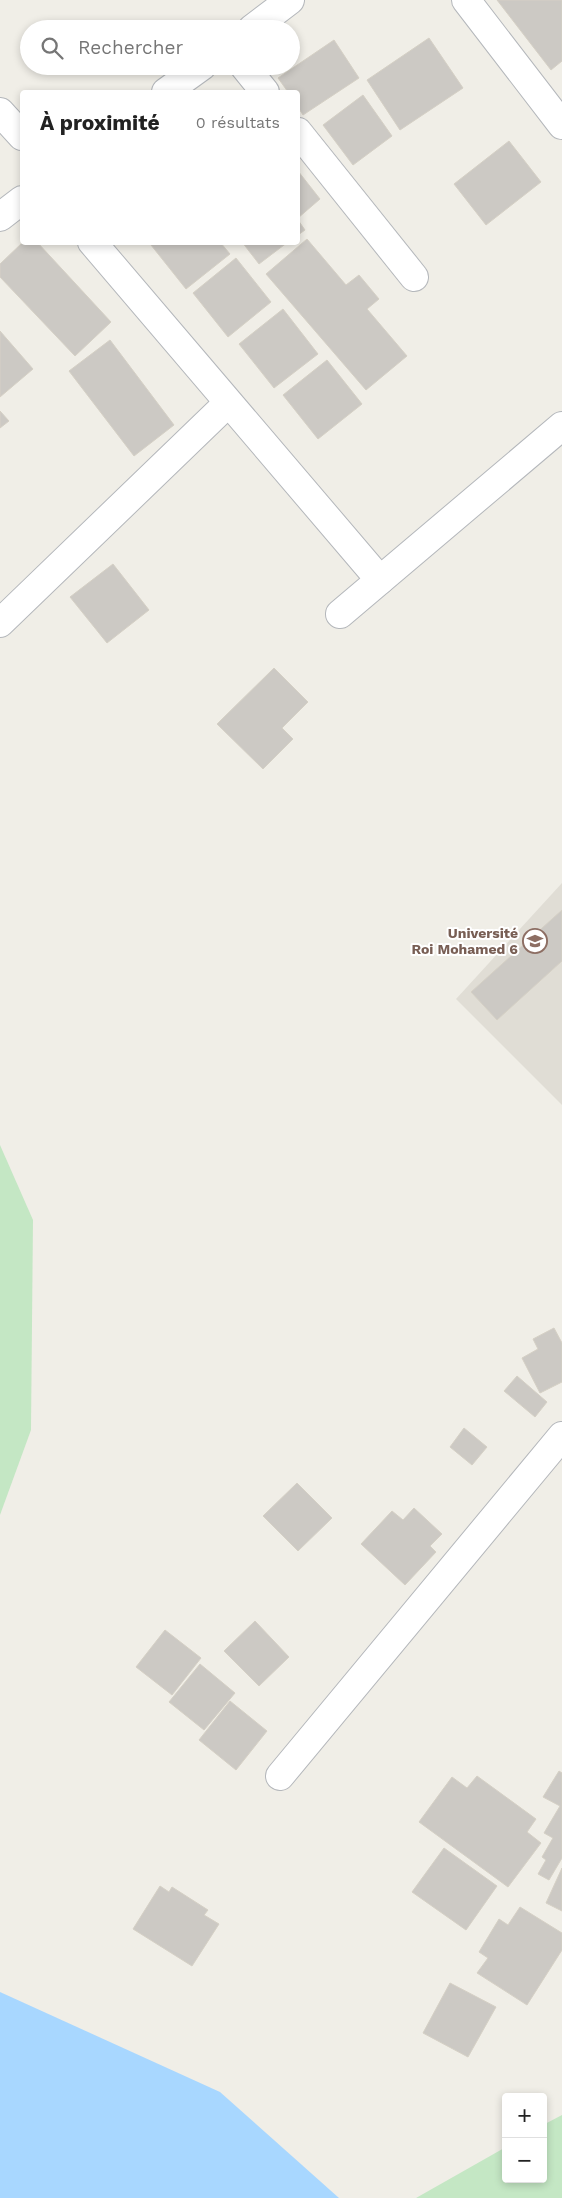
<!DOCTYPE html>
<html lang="fr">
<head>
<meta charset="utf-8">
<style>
  body { margin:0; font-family:"Work Sans",sans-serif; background:#f2f2f2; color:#222 }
  .controls { position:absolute; right:15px; bottom:15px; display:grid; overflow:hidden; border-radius:5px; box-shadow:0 2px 8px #0003 }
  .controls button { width:45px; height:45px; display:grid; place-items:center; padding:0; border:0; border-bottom:1px solid #e0e0e0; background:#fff; color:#222; font:25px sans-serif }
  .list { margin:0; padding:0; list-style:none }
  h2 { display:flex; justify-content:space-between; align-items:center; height:65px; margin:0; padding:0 20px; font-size:21px }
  h2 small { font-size:16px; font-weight:400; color:#767676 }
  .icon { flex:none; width:28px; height:28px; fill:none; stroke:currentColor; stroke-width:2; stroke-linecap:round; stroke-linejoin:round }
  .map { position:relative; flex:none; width:562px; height:2198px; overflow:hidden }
  .search { position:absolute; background:#fff; box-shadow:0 2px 8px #0003; left:20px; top:20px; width:280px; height:55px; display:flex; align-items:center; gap:12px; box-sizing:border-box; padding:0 18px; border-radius:28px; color:#767676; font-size:19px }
  .panel { position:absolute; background:#fff; box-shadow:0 2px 8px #0003; left:20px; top:90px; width:280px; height:155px; border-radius:5px }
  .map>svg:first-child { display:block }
  .education { fill:#e0ddd5 }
  .green { fill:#c4e7c4 }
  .water { fill:#a8d7ff }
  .building { fill:#ccc9c4; stroke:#d5d0c5 }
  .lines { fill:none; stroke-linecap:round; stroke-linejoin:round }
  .minor-casing { stroke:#b4b7bb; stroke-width:30 }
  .minor { stroke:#fff; stroke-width:28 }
  .labels { text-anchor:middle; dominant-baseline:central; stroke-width:4; stroke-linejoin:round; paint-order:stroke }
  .education-label { font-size:14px; font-weight:bold; fill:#785e54; stroke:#fff; text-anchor:end }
</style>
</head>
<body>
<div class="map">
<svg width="562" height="2198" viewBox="0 0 562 2198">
  <rect width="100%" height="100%" fill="#f0eee7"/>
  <!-- education -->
  <path class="education" d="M562,883V1105L456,999Z"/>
  <!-- green -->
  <g class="green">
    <path d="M0,1145L33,1220L31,1430L0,1515Z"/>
    <path d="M562,2115V2198H416L506,2147V2179H543V2125Z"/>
  </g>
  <!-- water -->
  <path class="water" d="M0,1992L220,2092L339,2198H0Z"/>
  <!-- building -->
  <g class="building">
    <path d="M497,0H562V61L551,70Z"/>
    <path d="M429,38L463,88L400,130L367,80Z"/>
    <path d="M334,40L359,78L303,115L298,107V92H288L278,78Z"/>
    <path d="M363,95L392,136L353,165L323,125Z"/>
    <path d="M509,141L541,182L486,225L454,184Z"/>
    <path d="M298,171L320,199L298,218Z"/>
    <path d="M298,220L305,230L298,235Z"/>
    <path d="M307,239L346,285L359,275L379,299L367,309L407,356L366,390L266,274Z"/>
    <path d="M23,242H37L111,322L75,356L0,277V264Z"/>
    <path d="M154,242H220L230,254L186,289L151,245Z"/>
    <path d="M242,242H288L259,264Z"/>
    <path d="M236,258L271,302L228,337L193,293Z"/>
    <path d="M283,309L318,354L274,388L239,344Z"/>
    <path d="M0,331L33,369L0,397Z"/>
    <path d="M110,340L174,425L134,456L69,371Z"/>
    <path d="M327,360L362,404L318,439L283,395Z"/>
    <path d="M0,411L9,421L0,428Z"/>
    <path d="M113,564L149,610L107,643L70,597Z"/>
    <path d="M274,668L308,702L282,728L293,739L263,769L217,724Z"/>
    <path d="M562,910V961L497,1020L471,992Z"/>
    <path d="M554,1328L562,1343V1382L540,1393L522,1358L538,1349L533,1339Z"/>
    <path d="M517,1376L547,1402L535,1417L504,1391Z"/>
    <path d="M464,1428L487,1447L472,1465L450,1447Z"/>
    <path d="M297,1483L332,1518L298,1551L263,1516Z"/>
    <path d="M414,1508L442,1534L430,1546L436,1552L405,1585L361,1544L392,1511L403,1520Z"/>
    <path d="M255,1621L289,1657L259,1686L224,1651Z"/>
    <path d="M165,1630L201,1658L172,1695L136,1667Z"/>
    <path d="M200,1664L235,1693L204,1730L169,1702Z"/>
    <path d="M230,1701L267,1731L236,1770L199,1740Z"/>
    <path d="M559,1771L562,1773V1858L549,1880L538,1874L546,1860L542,1857L553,1838L544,1833L560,1806L543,1797Z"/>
    <path d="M477,1776L536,1819L527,1832L541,1843L508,1887L419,1822L452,1777L467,1788Z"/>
    <path d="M444,1848L497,1886L466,1930L412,1892Z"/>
    <path d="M562,1868V1911L546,1903Z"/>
    <path d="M160,1886L169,1892L172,1887L208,1910L204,1915L219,1924L192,1966L133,1929Z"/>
    <path d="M520,1907L562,1933V1950L527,2005L477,1973L488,1958L479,1952L499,1919L508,1925Z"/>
    <path d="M450,1983L496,2007L468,2057L423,2033Z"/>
  </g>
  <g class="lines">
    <defs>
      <g id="minor">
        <path d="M466,0L562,125"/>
        <path d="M252,29L290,0"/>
        <path d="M244,66L265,92"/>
        <path d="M166,92L202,66"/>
        <path d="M0,112L22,136"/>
        <path d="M298,132L414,277"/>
        <path d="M0,217L22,200"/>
        <path d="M92,242L380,580"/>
        <path d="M340,614L562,426"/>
        <path d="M0,623L228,403"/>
        <path d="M280,1776L562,1436"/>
      </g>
    </defs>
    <!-- minor casing -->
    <use href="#minor" class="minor-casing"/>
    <!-- minor -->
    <use href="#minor" class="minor"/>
  </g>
  <!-- icons -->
  <defs>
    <symbol id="university-ring" viewBox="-11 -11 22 22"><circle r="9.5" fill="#fff" stroke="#8d6e63" stroke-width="1.5"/><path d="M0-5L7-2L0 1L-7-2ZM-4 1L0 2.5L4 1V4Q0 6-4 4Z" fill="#8d6e63"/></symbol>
  </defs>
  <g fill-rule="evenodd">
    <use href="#university-ring" x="521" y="927" width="28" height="28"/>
  </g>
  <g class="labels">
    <!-- education labels -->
    <g class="education-label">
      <text x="518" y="933">Université<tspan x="518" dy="16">Roi Mohamed 6</tspan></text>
    </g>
  </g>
</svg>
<div class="controls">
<button>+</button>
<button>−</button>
</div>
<div class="search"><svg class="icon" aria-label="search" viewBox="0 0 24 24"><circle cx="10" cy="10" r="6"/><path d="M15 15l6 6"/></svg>Rechercher</div>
<section class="panel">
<h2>À proximité<small>0 résultats</small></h2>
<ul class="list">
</ul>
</section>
</div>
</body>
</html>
